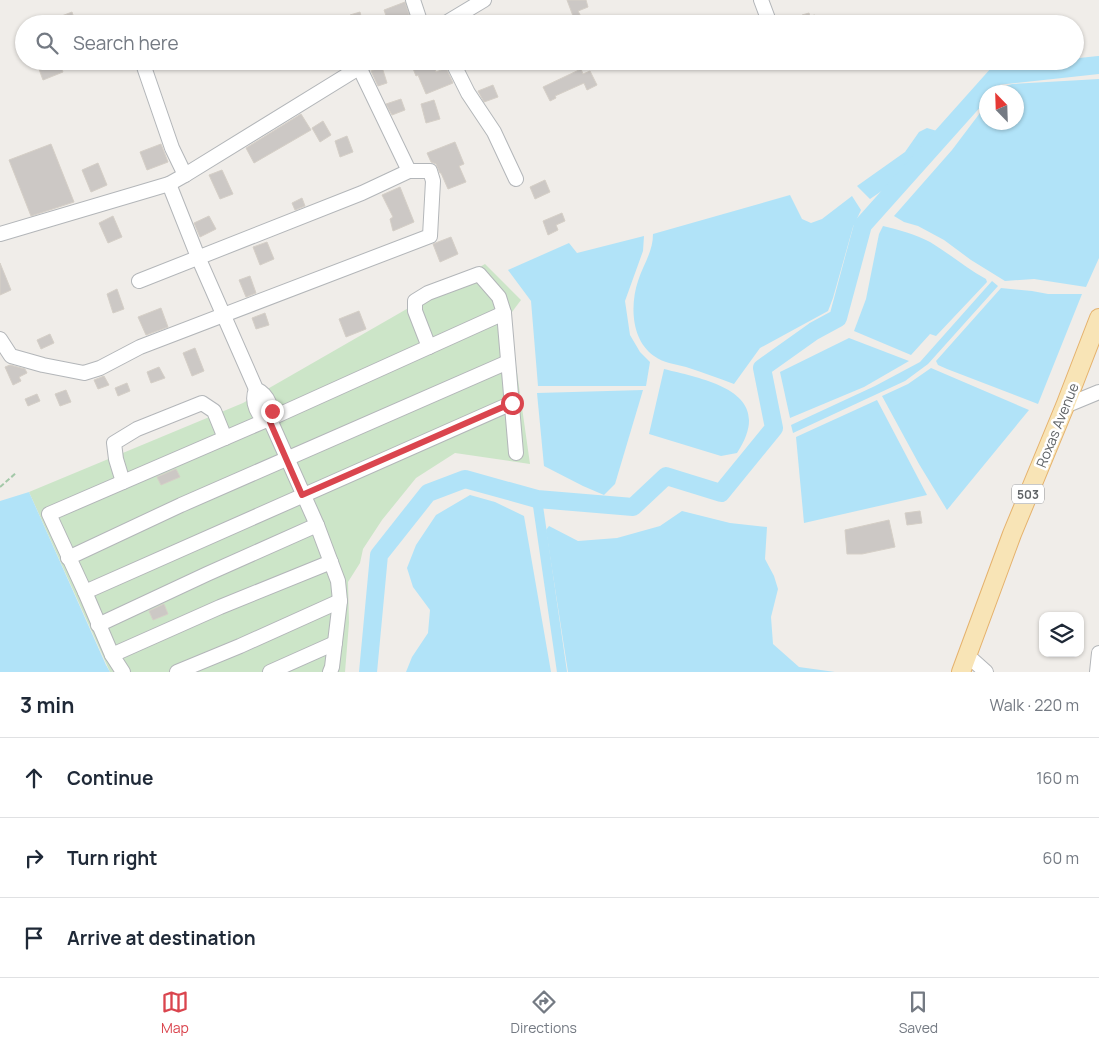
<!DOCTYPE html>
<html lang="en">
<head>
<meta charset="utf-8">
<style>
  body { margin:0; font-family:Manrope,sans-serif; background:#f2f2f3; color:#1f2937 }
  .controls { position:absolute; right:15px; bottom:15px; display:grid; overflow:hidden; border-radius:10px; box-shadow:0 1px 4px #0004 }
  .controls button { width:45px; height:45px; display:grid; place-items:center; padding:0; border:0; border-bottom:1px solid #e0e1e3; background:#fff; color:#1f2937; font:25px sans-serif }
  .compass { position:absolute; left:979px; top:85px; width:45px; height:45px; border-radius:50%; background:#fff; box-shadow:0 1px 4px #0004; rotate:337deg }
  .stop { position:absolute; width:15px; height:15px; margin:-11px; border:4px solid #da454e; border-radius:50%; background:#fff }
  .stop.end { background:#da454e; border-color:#fff; box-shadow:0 1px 5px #0008 }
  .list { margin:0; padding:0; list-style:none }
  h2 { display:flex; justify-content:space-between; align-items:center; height:65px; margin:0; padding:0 20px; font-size:21px }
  h2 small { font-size:16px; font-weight:400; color:#747a83 }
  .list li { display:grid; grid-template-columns:32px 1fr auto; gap:15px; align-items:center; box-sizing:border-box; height:80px; padding:0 20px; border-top:1px solid #e0e1e3 }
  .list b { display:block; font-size:19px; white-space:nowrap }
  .list em { font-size:16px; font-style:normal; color:#747a83 }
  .icon { flex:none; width:28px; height:28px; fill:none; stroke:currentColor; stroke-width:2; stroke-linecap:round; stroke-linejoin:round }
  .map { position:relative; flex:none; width:1099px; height:672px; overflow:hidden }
  .search { position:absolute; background:#fff; box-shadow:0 1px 4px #0004; left:15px; right:15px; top:15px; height:55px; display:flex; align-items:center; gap:12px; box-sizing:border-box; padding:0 18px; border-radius:28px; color:#747a83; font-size:19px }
  .sheet { height:305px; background:#fff }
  nav { display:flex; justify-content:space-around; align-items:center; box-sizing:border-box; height:70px; border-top:1px solid #e0e1e3; background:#fff; font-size:14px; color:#747a83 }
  nav a { display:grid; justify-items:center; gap:2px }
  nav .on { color:#da454e }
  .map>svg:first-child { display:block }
  .green { fill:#cce5c8 }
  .water { fill:#b1e3f8 }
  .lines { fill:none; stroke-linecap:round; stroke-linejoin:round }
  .canal { stroke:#b1e3f8; stroke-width:10 }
  .river { stroke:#b1e3f8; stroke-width:18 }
  .building { fill:#ccc8c5; stroke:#d5cfc7 }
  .minor-casing { stroke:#b3b6b9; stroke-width:16 }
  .major-casing { stroke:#e5b26d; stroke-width:20 }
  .path { stroke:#a3c8a8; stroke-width:2; stroke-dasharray:5 2.5; stroke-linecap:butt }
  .minor { stroke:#fff; stroke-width:14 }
  .major { stroke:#f8e4b6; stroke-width:18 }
  .route { stroke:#da454e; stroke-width:6 }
  .labels { text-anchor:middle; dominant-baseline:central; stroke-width:5; stroke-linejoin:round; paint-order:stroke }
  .shield { fill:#fff; stroke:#909295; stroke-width:1 }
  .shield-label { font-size:12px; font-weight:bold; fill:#606467 }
  .street-label { font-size:14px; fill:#606467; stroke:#fff }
</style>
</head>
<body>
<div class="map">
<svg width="1099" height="672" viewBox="0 0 1099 672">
  <rect width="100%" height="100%" fill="#f0ede9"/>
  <!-- green -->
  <path class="green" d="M485,264L521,300L509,316L530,464L455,453L416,478L382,520L363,549L360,563L348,582L349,623L345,672H110L29,492L243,403Z"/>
  <!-- water -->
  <g class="water">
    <path d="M1099,79V258L1086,287L1034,279L1005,281L971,260L944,240L918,226L904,222L894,216L952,150L986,105V122H1016V92H996L999,88L1012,84Z"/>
    <path d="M927,128L937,131L889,186L870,199L857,186L905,152L919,132Z"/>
    <path d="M790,195L802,219L811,223L822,219L852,196L861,210L853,227L833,298L828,311L760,348L734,384C718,378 702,372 686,367C675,364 663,363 654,356C631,340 630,305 638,281C643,265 653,252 653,234Z"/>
    <path d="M883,226C899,230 915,234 930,242C950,254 966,268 986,279L987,282L936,336L930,334L911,355L854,331L866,299L879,234Z"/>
    <path d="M644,236L643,251L625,301L630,335L640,352L650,362L646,386H538L531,301L508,270L569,243L577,253Z"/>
    <path d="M992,281L998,286L928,364L905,381L793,433L791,425L875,386L920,362Z"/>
    <path d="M1001,288L1032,291L1048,294H1082L1038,404L947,369L938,365L936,361Z"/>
    <path d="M849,338L909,361L864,387L790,418L780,372Z"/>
    <path d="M931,368L1029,410L947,510L919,464L882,396L908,384Z"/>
    <path d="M664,369C708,380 777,392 737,453L721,456L649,434Z"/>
    <path d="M643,390L615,484L604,495L583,486L544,466L537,393Z"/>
    <path d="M877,400L927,495L804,523L796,437Z"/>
    <path d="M29,492L106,665L110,672H0V501Z"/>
    <path d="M470,495L495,502L524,516L551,672H406L412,657L428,633L430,610L413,587L407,568L416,545L436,515Z"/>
    <path d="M682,511L730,523L767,527L765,559L774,576L778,589L771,617L773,644L799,667L835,672H568L546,530L549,526L578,541L617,538L660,526Z"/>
  </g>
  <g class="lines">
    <!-- canal -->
    <path class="canal" d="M537,499L562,672"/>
    <!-- river -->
    <path class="river" d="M368,672L379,555L428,493L465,479L537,499L633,507L666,476L721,493L774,428L762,368L814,331L838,318L863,225L996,76L1099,65"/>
  </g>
  <!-- building -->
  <g class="building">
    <path d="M567,0H586L588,7L578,11L585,24H576Z"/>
    <path d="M405,2L412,24H389L384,10Z"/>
    <path d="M72,12L76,24H62L59,17Z"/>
    <path d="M360,12L363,24H353L350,15Z"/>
    <path d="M809,13L810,16L815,15L818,24H792V21L803,18L802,15Z"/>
    <path d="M36,61H58L63,72L43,80Z"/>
    <path d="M410,61H432L436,72L446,68L453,83L426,94L418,75L416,76Z"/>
    <path d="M382,67L387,83L378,86L371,71Z"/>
    <path d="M581,69L583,74L590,71L597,85L587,90L584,83L555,96L556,98L550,101L543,87Z"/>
    <path d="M493,85L498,97L484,102L478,91Z"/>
    <path d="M401,99L405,110L392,115L386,104Z"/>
    <path d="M434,100L440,119L426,123L421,104Z"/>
    <path d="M301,114L311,130L254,163L246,148Z"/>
    <path d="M323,121L331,135L320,142L312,128Z"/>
    <path d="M347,136L353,152L340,157L335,141Z"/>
    <path d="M455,142L464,164L459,166L466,182L448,189L441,173H440L436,164L431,162L427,153Z"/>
    <path d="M51,144L74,202L31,216L9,160Z"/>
    <path d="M161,144L168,162L147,170L140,152Z"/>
    <path d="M98,163L107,185L91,192L82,170Z"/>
    <path d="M222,170L233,194L220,199L209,175Z"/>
    <path d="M545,180L550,192L535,199L530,187Z"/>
    <path d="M400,187L414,222L393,231L390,219L393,217L382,195Z"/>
    <path d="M302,198L305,206L295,210L292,203Z"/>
    <path d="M562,213L565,221L556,225L558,230L548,235L543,221Z"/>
    <path d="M113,216L122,237L108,243L99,223Z"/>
    <path d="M209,216L216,229L200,237L194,223Z"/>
    <path d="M451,237L458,254L440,262L433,244Z"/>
    <path d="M267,242L274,259L260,265L253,247Z"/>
    <path d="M0,263L11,290L0,295Z"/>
    <path d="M250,276L256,293L246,297L239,280Z"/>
    <path d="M117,289L124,309L113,313L107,294Z"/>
    <path d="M161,308L168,327L146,335L138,317Z"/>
    <path d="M359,311L366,329L346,337L339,319Z"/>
    <path d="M265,313L269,325L256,329L252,318Z"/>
    <path d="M50,334L54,343L41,349L37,340Z"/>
    <path d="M195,348L204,371L192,376L183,353Z"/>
    <path d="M10,365L25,369L27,373L19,377L21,381L13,385L5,367Z"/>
    <path d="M159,367L165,378L151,383L147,372Z"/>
    <path d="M104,376L109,385L98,389L94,380Z"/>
    <path d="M127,383L130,391L118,396L115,388Z"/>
    <path d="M66,390L71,402L60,406L55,394Z"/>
    <path d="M37,394L40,401L28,406L25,399Z"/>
    <path d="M176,469L180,477L161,485L157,477Z"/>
    <path d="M920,511L922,523L907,525L905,513Z"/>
    <path d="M889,520L895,547L862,554H847L845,530Z"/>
    <path d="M164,604L168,614L153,620L149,611Z"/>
  </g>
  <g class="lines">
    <defs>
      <g id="minor">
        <path d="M413,0L421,24"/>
        <path d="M761,0L770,24"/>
        <path d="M444,24L484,0"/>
        <path d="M142,61L172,148L185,175"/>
        <path d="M452,61L468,93L494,132L516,179"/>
        <path d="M359,67L409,171"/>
        <path d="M169,184L198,257L256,389C269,395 273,409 271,422L317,525L338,581L340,601L332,667L330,672"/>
        <path d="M0,234L169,184L185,175L370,61"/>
        <path d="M0,339L11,356L43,365L84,373L100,368L140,347L430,236L433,181L430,171H409L362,193L139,281"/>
        <path d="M429,347L415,311V301L428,293L479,274L499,297L504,313L516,453"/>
        <path d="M256,389C251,402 257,418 271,422"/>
        <path d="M1065,406L1099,392"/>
        <path d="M123,482L116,459L114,443L137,429L202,403L214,411L225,438"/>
        <path d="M68,558L181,505L508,362"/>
        <path d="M85,592L512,403"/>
        <path d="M98,625L207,574L317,525"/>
        <path d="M112,655L220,607L331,562"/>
        <path d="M967,655L986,672"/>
        <path d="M123,672L112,655L85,592L49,514L276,416L504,313"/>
        <path d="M177,672L240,646L340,601"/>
        <path d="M270,672L335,643"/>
        <path d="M1097,672L1099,653"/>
      </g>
      <path id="major" d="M961,672L1012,534L1065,406L1099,318"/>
    </defs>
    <!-- minor casing -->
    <use href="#minor" class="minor-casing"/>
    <!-- major casing -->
    <use href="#major" class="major-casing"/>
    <!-- path -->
    <path class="path" d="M0,487L16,473"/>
    <!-- minor -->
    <use href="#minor" class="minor"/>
    <!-- major -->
    <use href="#major" class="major"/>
  </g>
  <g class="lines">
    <!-- route -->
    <path class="route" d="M272,411L273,414L270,422L302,495L512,403"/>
  </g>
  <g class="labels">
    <!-- shield labels -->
    <rect class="shield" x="1012" y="484.5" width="32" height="19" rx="4"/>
    <g class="shield-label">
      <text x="1028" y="494">503</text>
    </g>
    <!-- street labels -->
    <g class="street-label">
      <text transform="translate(1057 425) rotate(-68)">Roxas Avenue</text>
    </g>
  </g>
</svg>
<div class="controls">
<button><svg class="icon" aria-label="layers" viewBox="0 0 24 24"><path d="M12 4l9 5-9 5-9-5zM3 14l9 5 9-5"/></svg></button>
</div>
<svg class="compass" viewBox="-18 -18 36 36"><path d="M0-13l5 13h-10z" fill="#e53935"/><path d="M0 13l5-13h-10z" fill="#747a83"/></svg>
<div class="stop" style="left:512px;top:403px"></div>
<div class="stop end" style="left:272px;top:411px"></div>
<div class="search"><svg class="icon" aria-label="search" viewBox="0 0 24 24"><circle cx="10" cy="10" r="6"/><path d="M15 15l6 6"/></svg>Search here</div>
</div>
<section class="sheet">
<h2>3 min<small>Walk · 220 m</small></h2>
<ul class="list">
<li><svg class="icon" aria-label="ahead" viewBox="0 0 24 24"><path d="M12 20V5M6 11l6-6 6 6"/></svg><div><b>Continue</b></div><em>160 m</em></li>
<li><svg class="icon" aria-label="right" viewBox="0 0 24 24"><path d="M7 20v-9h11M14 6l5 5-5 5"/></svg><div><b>Turn right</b></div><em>60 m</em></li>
<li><svg class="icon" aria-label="arrive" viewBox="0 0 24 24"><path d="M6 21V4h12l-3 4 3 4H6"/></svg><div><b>Arrive at destination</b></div></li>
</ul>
</section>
<nav>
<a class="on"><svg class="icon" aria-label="map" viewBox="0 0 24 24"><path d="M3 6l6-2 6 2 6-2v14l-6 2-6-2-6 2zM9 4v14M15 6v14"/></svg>Map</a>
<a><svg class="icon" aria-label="directions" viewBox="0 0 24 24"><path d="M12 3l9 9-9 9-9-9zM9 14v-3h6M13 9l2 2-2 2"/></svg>Directions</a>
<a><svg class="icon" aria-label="saved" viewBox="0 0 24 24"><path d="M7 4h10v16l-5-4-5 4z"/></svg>Saved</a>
</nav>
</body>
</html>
